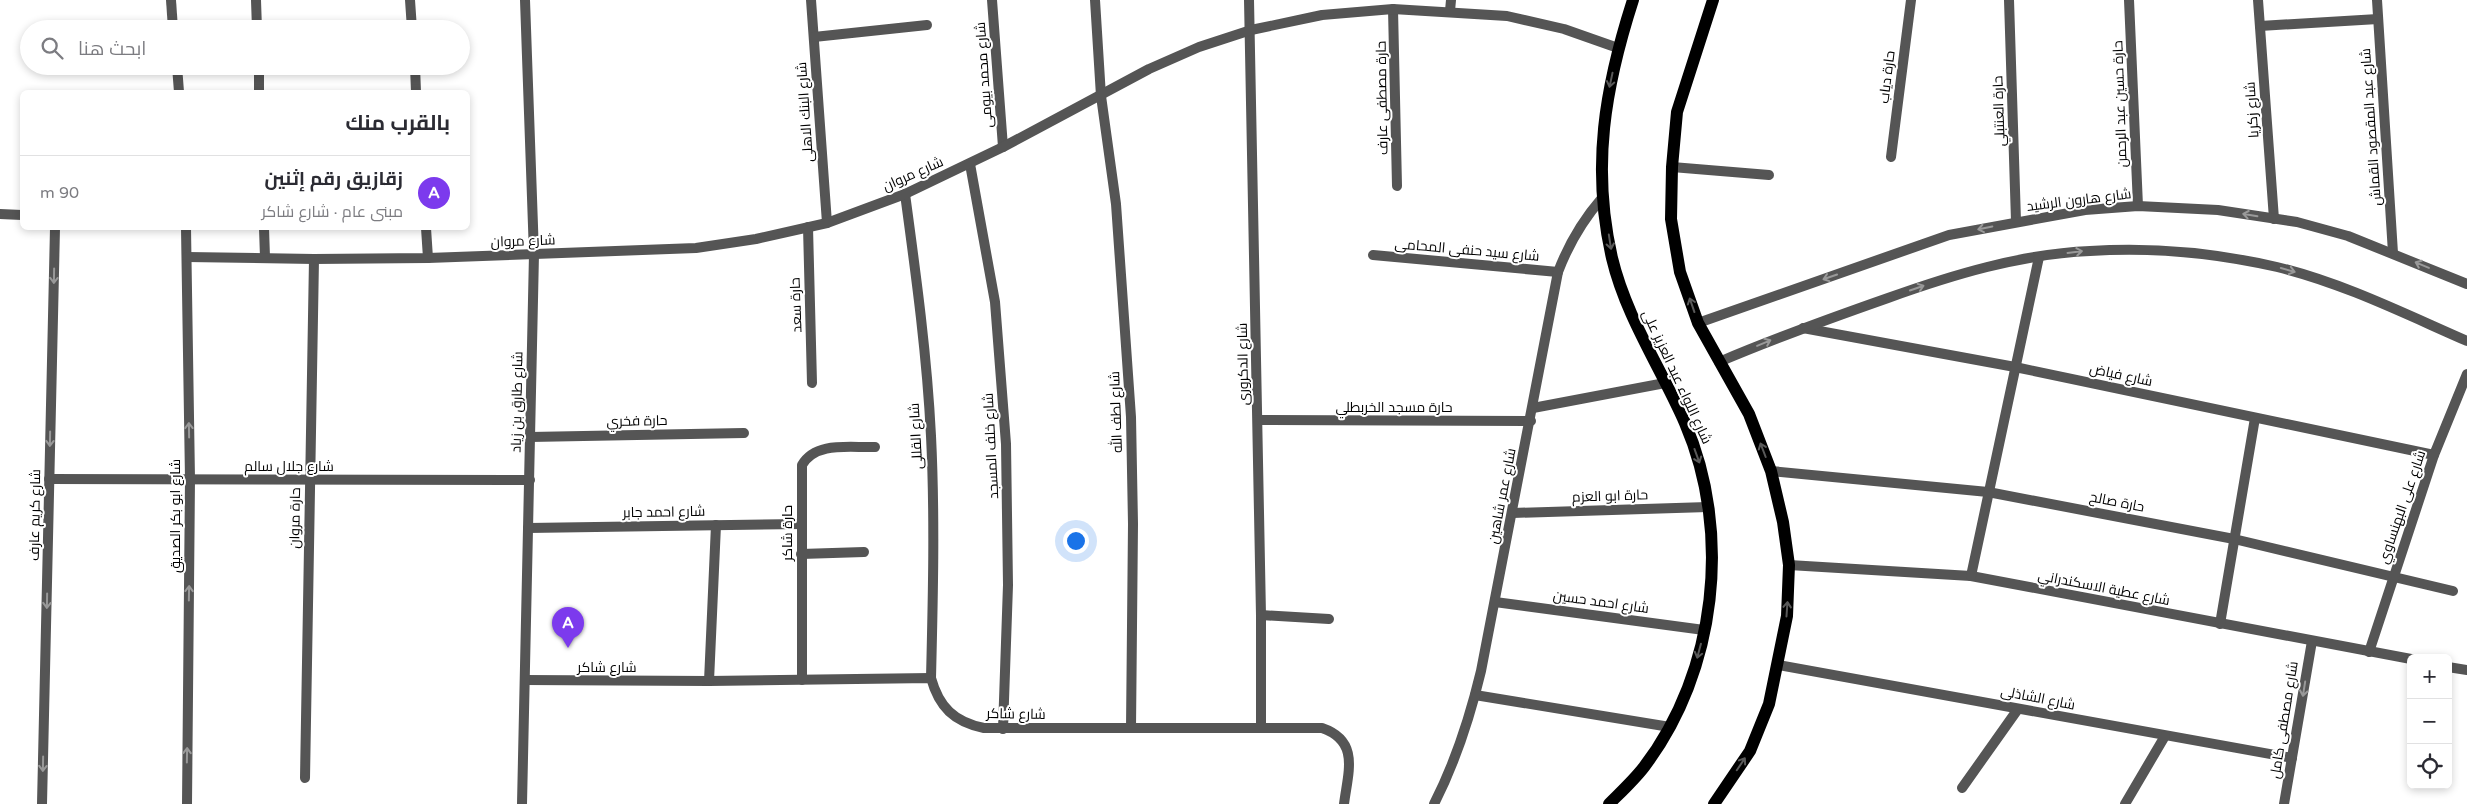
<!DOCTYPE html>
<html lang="ar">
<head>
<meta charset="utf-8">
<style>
  body { margin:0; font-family:"Varela Round",Cairo,sans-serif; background:#f7f7f7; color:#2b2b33; direction:rtl }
  .controls { position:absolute; right:15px; bottom:15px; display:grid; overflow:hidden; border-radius:8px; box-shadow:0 2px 8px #0003 }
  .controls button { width:45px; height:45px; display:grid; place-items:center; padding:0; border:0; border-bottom:1px solid #e1e1e2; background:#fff; color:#2b2b33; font:25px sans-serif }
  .you { position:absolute; left:1075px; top:540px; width:18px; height:18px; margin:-12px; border:4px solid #fff; border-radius:50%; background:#1a73e8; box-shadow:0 0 0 8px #1a73e833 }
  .badge { display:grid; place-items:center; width:32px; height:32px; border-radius:50%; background:#7c3aed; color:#fff; font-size:16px; font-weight:700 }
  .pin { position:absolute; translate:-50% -41px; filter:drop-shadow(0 1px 2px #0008) }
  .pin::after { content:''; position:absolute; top:26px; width:18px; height:15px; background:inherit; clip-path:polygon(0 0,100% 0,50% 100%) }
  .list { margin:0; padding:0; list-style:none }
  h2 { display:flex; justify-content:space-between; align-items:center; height:65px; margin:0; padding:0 20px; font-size:21px }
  h2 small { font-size:16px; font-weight:400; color:#7c7c81 }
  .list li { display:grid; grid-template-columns:32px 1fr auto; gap:15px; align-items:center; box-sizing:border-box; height:75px; padding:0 20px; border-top:1px solid #e1e1e2 }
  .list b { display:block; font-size:19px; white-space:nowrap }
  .list p { margin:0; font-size:16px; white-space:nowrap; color:#7c7c81 }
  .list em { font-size:16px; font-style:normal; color:#7c7c81 }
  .icon { flex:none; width:28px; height:28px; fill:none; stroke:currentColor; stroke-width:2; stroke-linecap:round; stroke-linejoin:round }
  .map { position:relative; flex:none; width:2467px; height:804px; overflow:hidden; direction:ltr }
  .search { position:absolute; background:#fff; box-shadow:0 2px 8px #0003; left:20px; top:20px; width:450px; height:55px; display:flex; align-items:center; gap:12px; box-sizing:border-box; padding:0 18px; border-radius:28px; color:#7c7c81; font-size:19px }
  .panel { position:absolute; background:#fff; box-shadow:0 2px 8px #0003; left:20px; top:90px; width:450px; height:140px; border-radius:8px; direction:rtl }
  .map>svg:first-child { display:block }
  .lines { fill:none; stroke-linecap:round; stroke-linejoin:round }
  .street { stroke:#555; stroke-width:10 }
  .primary { stroke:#000; stroke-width:12 }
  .oneway { stroke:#595959 }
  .oneway2 { stroke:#999 }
  .labels { text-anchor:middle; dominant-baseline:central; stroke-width:4; stroke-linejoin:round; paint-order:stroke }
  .street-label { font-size:14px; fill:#000; stroke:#fff }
</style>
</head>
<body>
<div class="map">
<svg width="2467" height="804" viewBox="0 0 2467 804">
  <rect width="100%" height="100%" fill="#fff"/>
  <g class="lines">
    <!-- street -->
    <g class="street">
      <path d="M171,0L173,29"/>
      <path d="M256,0L257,29"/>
      <path d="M410,0L412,29"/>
      <path d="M811,0L827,223"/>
      <path d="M992,0L1003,147"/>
      <path d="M1095,0L1101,96L1116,204L1131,417L1133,524L1131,728"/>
      <path d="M1249,0L1261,615V727"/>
      <path d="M2009,0L2016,221"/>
      <path d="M2129,0L2138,206"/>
      <path d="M2258,0L2274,219"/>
      <path d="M2377,0L2393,253"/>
      <path d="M1393,9L1397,186"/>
      <path d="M1450,11L1451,0"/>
      <path d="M2260,26L2378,19"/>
      <path d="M814,37L927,25"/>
      <path d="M177,66L179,92"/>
      <path d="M259,66V92"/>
      <path d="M415,66L416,92"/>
      <path d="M1891,157L1911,0"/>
      <path d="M970,164L995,302L1006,444L1008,585L1003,729"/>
      <path d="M1672,167L1769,175"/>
      <path d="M905,194C916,275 927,355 931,436C935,516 933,597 931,678"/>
      <path d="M0,214L22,215"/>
      <path d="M808,227L812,383"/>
      <path d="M186,228L190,479L187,804"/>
      <path d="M264,228L265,257"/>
      <path d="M426,228L428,258"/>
      <path d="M1373,255L1558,272"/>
      <path d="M187,257L314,259L428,258L696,248L756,239L827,223L905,194L1003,147L1149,69L1199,47L1251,30L1322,15L1393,9L1507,16L1564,29L1618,48"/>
      <path d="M1698,323L1949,235L2085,210L2138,206L2218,210L2297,222L2348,236L2467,284"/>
      <path d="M1803,328L2015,367L2434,455"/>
      <path d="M1719,362C1775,338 1831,318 1888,298C1952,275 2021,254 2090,251C2152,247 2216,253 2277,267C2343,283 2405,314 2467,341"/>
      <path d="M1533,408L1665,383"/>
      <path d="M1258,420L1531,421"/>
      <path d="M530,437L744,433"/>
      <path d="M1771,471L1988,492L2234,539L2453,591"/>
      <path d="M49,479L530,480"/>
      <path d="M1513,513L1708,507"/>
      <path d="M528,528L801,524"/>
      <path d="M801,554L864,552"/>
      <path d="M1789,565L1971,576L2411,659"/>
      <path d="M1971,576L2039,257"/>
      <path d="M1495,602L1704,630"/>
      <path d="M1261,615L1329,619"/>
      <path d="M2220,624L2255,418"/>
      <path d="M2369,652L2434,455L2467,374"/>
      <path d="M1778,665L2292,758"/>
      <path d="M2448,667L2467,670"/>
      <path d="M525,680L709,681L931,678C939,707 954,722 984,728H1322C1360,741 1348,772 1344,804"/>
      <path d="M802,680V465C816,441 850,448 875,447"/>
      <path d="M709,681L716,525"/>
      <path d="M1475,695L1670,727"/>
      <path d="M305,778L314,259"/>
      <path d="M1962,788L2018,709"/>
      <path d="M42,804L55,228"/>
      <path d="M522,804L534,254L525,0"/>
      <path d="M1434,804C1456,761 1470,717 1481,671L1558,272C1569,243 1582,221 1602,198"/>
      <path d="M2125,804L2165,736"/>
      <path d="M2284,804L2312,641"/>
    </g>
    <!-- primary -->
    <g class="primary">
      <path d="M1713,0L1677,112L1672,167L1671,219L1680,272L1698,323L1749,414L1771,471L1783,522L1789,565L1787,616L1769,704L1750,751L1714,804"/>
      <path d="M1609,804C1621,792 1634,780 1644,767C1717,671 1732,532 1685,423C1661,368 1626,317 1612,258C1591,167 1605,87 1633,0"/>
    </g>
  </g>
  <!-- one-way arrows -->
  <defs><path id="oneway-shaft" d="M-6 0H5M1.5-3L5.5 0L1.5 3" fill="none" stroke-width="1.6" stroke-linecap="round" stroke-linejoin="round" transform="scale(1.25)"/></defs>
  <g class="oneway">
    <use href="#oneway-shaft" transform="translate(1611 80) rotate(102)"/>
    <use href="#oneway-shaft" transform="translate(1610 242) rotate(81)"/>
    <use href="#oneway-shaft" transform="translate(1692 305) rotate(-109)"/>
    <use href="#oneway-shaft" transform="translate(1763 450) rotate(-111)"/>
    <use href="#oneway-shaft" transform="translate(1697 456) rotate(70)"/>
    <use href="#oneway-shaft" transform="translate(1787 609) rotate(-86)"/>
    <use href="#oneway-shaft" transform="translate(1699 651) rotate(105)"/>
    <use href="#oneway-shaft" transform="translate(1741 764) rotate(-56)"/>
  </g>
  <g class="oneway2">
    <use href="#oneway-shaft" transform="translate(2250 215) rotate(-171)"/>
    <use href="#oneway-shaft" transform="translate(1985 228) rotate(168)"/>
    <use href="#oneway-shaft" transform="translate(2075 252) rotate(-7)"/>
    <use href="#oneway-shaft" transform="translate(2422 265) rotate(-157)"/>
    <use href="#oneway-shaft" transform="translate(2288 270) rotate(16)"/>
    <use href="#oneway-shaft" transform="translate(54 276) rotate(91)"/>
    <use href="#oneway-shaft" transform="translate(1830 277) rotate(161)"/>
    <use href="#oneway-shaft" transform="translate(1917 288) rotate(-19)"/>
    <use href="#oneway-shaft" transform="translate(1764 343) rotate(-23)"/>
    <use href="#oneway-shaft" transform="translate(189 430) rotate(-91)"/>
    <use href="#oneway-shaft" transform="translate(50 439) rotate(91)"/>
    <use href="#oneway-shaft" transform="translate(189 593) rotate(-89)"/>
    <use href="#oneway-shaft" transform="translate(47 601) rotate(91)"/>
    <use href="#oneway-shaft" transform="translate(2304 689) rotate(99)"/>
    <use href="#oneway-shaft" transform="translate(187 755) rotate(-89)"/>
    <use href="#oneway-shaft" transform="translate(43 764) rotate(91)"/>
  </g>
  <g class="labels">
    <!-- street labels -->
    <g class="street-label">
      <text transform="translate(984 75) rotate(-94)">شارع محمد بيومى</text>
      <text transform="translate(1887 77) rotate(-83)">حارة دياب</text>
      <text transform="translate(1382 98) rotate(-91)">حارة مصطفى عارف</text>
      <text transform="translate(2120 104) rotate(-92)">حارة حسين عبد الرحمن</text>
      <text transform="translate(2252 110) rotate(-94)">شارع زكريا</text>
      <text transform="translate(1999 111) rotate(-92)">حارة العنتبلي</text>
      <text transform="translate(805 112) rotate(-94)">شارع البنك الاهلى</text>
      <text transform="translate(2371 127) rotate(-94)">شارع عبد المقصود القماش</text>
      <text transform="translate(913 174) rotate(-24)">شارع مروان</text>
      <text transform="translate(2079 200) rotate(-7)">شارع هارون الرشيد</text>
      <text transform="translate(523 241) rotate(-2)">شارع مروان</text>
      <text transform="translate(1467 250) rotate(5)">شارع سيد حنفى المحامى</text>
      <text transform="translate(796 305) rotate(-92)">حارة سعد</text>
      <text transform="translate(1243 364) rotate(-91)">شارع الدكرورى</text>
      <text transform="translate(2121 375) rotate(12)">شارع فياض</text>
      <text transform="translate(1677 377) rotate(65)">شارع اللواء عبد العزيز على</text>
      <text transform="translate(517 402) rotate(-89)">شارع طارق بن زياد</text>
      <text x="1394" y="407">حارة مسجد الخربطلي</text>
      <text transform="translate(1116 412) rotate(-92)">شارع لطف الله</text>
      <text transform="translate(637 421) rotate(-1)">حارة فخري</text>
      <text transform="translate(916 436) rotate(-93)">شارع القللى</text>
      <text transform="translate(991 446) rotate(-93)">شارع خلف المسجد</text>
      <text x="289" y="466">شارع جلال سالم</text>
      <text transform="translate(1502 496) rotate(-79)">شارع عمر شاهين</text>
      <text transform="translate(1610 496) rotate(-2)">حارة ابو العزم</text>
      <text transform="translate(2117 502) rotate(11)">حارة صالح</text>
      <text transform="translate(2402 507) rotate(-71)">شارع على البهنساوي</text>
      <text transform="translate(664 512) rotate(-1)">شارع احمد جابر</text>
      <text transform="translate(35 515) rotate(-89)">شارع كريم عارف</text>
      <text transform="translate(175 516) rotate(-90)">شارع ابو بكر الصديق</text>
      <text transform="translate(295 518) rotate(-89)">حارة مروان</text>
      <text transform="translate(787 533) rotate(-90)">حارة شاكر</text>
      <text transform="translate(2104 588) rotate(11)">شارع عطية الاسكندراني</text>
      <text transform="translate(1601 602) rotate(8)">شارع احمد حسين</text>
      <text x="607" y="667">شارع شاكر</text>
      <text transform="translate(2038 698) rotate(11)">شارع الشاذلى</text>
      <text transform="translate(1016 714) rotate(1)">شارع شاكر</text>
      <text transform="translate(2284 720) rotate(-81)">شارع مصطفى كامل</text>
    </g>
  </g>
</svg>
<div class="controls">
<button>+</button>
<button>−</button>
<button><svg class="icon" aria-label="locate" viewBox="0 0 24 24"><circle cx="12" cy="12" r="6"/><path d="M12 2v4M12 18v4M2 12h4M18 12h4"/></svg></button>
</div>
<div class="you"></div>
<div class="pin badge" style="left:568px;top:648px">A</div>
<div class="search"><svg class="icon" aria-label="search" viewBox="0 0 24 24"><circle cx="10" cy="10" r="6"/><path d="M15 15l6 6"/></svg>ابحث هنا</div>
<section class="panel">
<h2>بالقرب منك<small></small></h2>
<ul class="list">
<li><span class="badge">A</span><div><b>زقازيق رقم إثنين</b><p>مبنى عام · شارع شاكر</p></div><em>90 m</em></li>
</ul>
</section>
</div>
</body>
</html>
